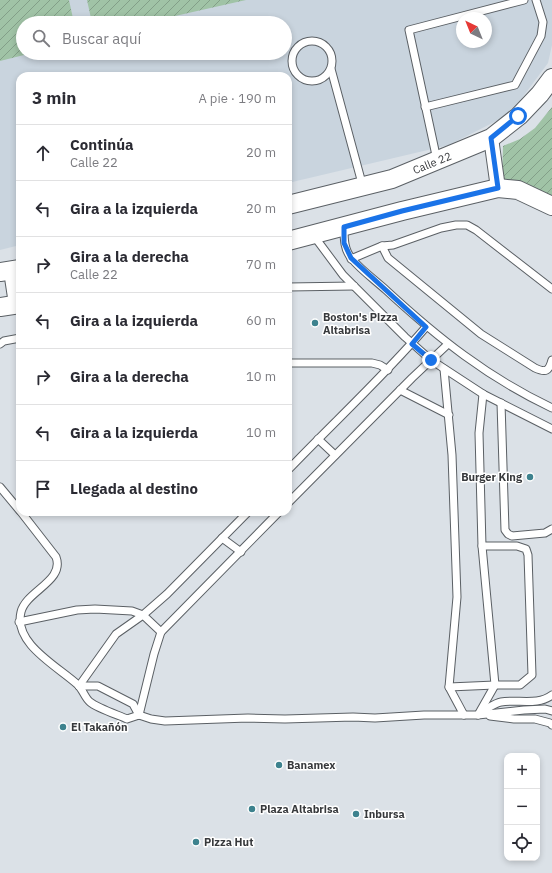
<!DOCTYPE html>
<html lang="es">
<head>
<meta charset="utf-8">
<style>
  body { margin:0; font-family:"IBM Plex Sans",sans-serif; background:#f7f7f7; color:#2b2b33 }
  .controls { position:absolute; right:12px; bottom:12px; display:grid; overflow:hidden; border-radius:8px; box-shadow:0 2px 6px #0003 }
  .controls button { width:36px; height:36px; display:grid; place-items:center; padding:0; border:0; border-bottom:1px solid #e1e1e2; background:#fff; color:#2b2b33; font:20px sans-serif }
  .compass { position:absolute; left:456px; top:12px; width:36px; height:36px; border-radius:50%; background:#fff; box-shadow:0 2px 6px #0003; rotate:317deg }
  .stop { position:absolute; width:12px; height:12px; margin:-9px; border:3px solid #1a73e8; border-radius:50%; background:#fff }
  .stop.end { background:#1a73e8; border-color:#fff; box-shadow:0 1px 4px #0008 }
  .list { margin:0; padding:0; list-style:none }
  h2 { display:flex; justify-content:space-between; align-items:center; height:52px; margin:0; padding:0 16px; font-size:17px }
  h2 small { font-size:13px; font-weight:400; color:#7c7c81 }
  .list li { display:grid; grid-template-columns:26px 1fr auto; gap:12px; align-items:center; box-sizing:border-box; height:56px; padding:0 16px; border-top:1px solid #e1e1e2 }
  .list b { display:block; font-size:15px; white-space:nowrap }
  .list p { margin:0; font-size:13px; white-space:nowrap; color:#7c7c81 }
  .list em { font-size:13px; font-style:normal; color:#7c7c81 }
  .icon { flex:none; width:22px; height:22px; fill:none; stroke:currentColor; stroke-width:2; stroke-linecap:round; stroke-linejoin:round }
  .map { position:relative; flex:none; width:552px; height:873px; overflow:hidden }
  .search { position:absolute; background:#fff; box-shadow:0 2px 6px #0003; left:16px; top:16px; width:276px; height:44px; display:flex; align-items:center; gap:10px; box-sizing:border-box; padding:0 14px; border-radius:22px; color:#7c7c81; font-size:15px }
  .panel { position:absolute; background:#fff; box-shadow:0 2px 6px #0003; left:16px; top:72px; width:276px; height:444px; border-radius:12px }
  .map>svg:first-child { display:block }
  .built { fill:#c9d4de; fill-rule:evenodd }
  .garden { fill:url(#garden-furrows) }
  .lines { fill:none; stroke-linecap:round; stroke-linejoin:round }
  .service-casing { stroke:#5b6065; stroke-width:9 }
  .minor-casing { stroke:#5b6065; stroke-width:16 }
  .tertiary-casing { stroke:#5b6065; stroke-width:20 }
  .service { stroke:#fff; stroke-width:7 }
  .minor { stroke:#fff; stroke-width:14 }
  .tertiary { stroke:#fff; stroke-width:18 }
  .route { stroke:#1a73e8; stroke-width:5 }
  .poi-dot { fill:#3d828e; stroke:#fff; stroke-width:1.5 }
  .labels { text-anchor:middle; dominant-baseline:central; stroke-width:3; stroke-linejoin:round; paint-order:stroke }
  .street-label { font-size:11px; fill:#37393c; stroke:#fff }
  .poi-label { font-size:11px; font-weight:bold; fill:#37393c; stroke:#fff; text-anchor:start }
</style>
</head>
<body>
<div class="map">
<svg width="552" height="873" viewBox="0 0 552 873">
  <defs>
    <pattern id="garden-furrows" width="10" height="10" patternUnits="userSpaceOnUse"><rect width="10" height="10" fill="#a0c3a6"/><path d="M-1 1l2-2M0 10L10 0M9 11l2-2" fill="none" stroke="#839f88"/></pattern>
  </defs>
  <rect width="100%" height="100%" fill="#dbe1e7"/>
  <!-- built -->
  <path class="built" d="M0,0H552V45L548,63L510,114L449,145L288,183V76H20V245L0,250ZM462,18H486V42H462ZM23,23H285V53H23Z"/>
  <!-- garden -->
  <g class="garden">
    <path d="M0,0H69L74,23H23V53H32L0,61Z"/>
    <path d="M87,0H246L144,23H92Z"/>
    <path d="M552,107V199L502,178L503,146L520,139L535,128Z"/>
  </g>
  <g class="lines">
    <defs>
      <g id="service">
        <circle cx="312" cy="61" r="20"/>
        <path d="M331,69L363,187"/>
        <path d="M425,107L515,85L541,36L543,22L536,0"/>
        <path d="M437,160L409,30L524,0"/>
        <path d="M344,227C344,239 344,250 352,259C361,270 375,280 386,290C438,338 487,377 552,408"/>
        <path d="M314,236L343,275L405,337L431,360L483,394L552,429"/>
        <path d="M382,246L388,258L481,334L535,368C546,373 549,371 552,360"/>
        <path d="M351,259L382,246L393,245L441,228L456,225H467L476,230L552,289"/>
        <path d="M288,287L354,286"/>
        <path d="M0,344L4,341L20,338"/>
        <path d="M288,363H372L380,365L388,370"/>
        <path d="M444,369L452,455L457,597L449,687L464,715"/>
        <path d="M400,390L449,415"/>
        <path d="M501,403L505,530L508,534L512,536L545,533L552,529"/>
        <path d="M318,439L335,455"/>
        <path d="M288,470C334,422 383,377 426,327"/>
        <path d="M0,487L20,511"/>
        <path d="M288,503L412,378L448,344"/>
        <path d="M21,512L56,557C65,581 26,591 21,612C13,644 59,667 78,685C83,690 85,698 90,702C97,708 118,715 127,719L139,715L151,719L165,721L248,718L285,719L353,717L375,718L424,715H478L524,710L545,709L552,711"/>
        <path d="M222,538L241,552"/>
        <path d="M19,622L77,610L95,609L132,611L143,615L161,632"/>
        <path d="M79,686L116,634L143,615L167,594L248,512"/>
        <path d="M79,686H98L133,704L139,715"/>
        <path d="M449,687L495,685H520L532,675L528,555L526,549L517,546H482"/>
        <path d="M481,712C487,709 495,703 501,702C517,699 538,706 552,695"/>
        <path d="M139,715L154,654L161,632L279,512"/>
        <path d="M478,715L495,685L482,546L479,433L483,394"/>
        <path d="M490,716L514,719H535L550,723L552,725"/>
      </g>
      <g id="minor">
        <path d="M491,138L498,188"/>
        <path d="M11,271L16,304"/>
      </g>
      <g id="tertiary">
        <path d="M288,205L392,179L491,138L519,116L540,94L552,78"/>
        <path d="M288,241L402,211L498,188L518,190L552,206"/>
        <path d="M0,272L20,269"/>
        <path d="M0,307L20,304"/>
      </g>
    </defs>
    <!-- service casing -->
    <use href="#service" class="service-casing"/>
    <!-- minor casing -->
    <use href="#minor" class="minor-casing"/>
    <!-- tertiary casing -->
    <use href="#tertiary" class="tertiary-casing"/>
    <!-- service -->
    <use href="#service" class="service"/>
    <!-- minor -->
    <use href="#minor" class="minor"/>
    <!-- tertiary -->
    <use href="#tertiary" class="tertiary"/>
  </g>
  <g class="lines">
    <!-- route -->
    <path class="route" d="M431,360L412,344L426,327L351,258L344,243V227L402,211L498,188L491,138L518,116"/>
  </g>
  <!-- markers -->
  <g class="poi-dot">
    <circle cx="315" cy="323" r="4"/>
    <circle cx="530" cy="477" r="4"/>
    <circle cx="63" cy="727" r="4"/>
    <circle cx="279" cy="765" r="4"/>
    <circle cx="252" cy="809" r="4"/>
    <circle cx="356" cy="814" r="4"/>
    <circle cx="196" cy="842" r="4"/>
  </g>
  <g class="labels">
    <!-- street labels -->
    <g class="street-label">
      <text transform="translate(432 163) rotate(-22)">Calle 22</text>
    </g>
    <!-- poi labels -->
    <g class="poi-label">
      <text x="323" y="317">Boston's Pizza<tspan x="323" dy="13">Altabrisa</tspan></text>
      <text x="522" y="477" text-anchor="end">Burger King</text>
      <text x="71" y="727">El Takañón</text>
      <text x="287" y="765">Banamex</text>
      <text x="260" y="809">Plaza Altabrisa</text>
      <text x="364" y="814">Inbursa</text>
      <text x="204" y="842">Pizza Hut</text>
    </g>
  </g>
</svg>
<div class="controls">
<button>+</button>
<button>−</button>
<button><svg class="icon" aria-label="locate" viewBox="0 0 24 24"><circle cx="12" cy="12" r="6"/><path d="M12 2v4M12 18v4M2 12h4M18 12h4"/></svg></button>
</div>
<svg class="compass" viewBox="-18 -18 36 36"><path d="M0-13l5 13h-10z" fill="#e53935"/><path d="M0 13l5-13h-10z" fill="#7c7c81"/></svg>
<div class="stop" style="left:518px;top:116px"></div>
<div class="stop end" style="left:431px;top:360px"></div>
<div class="search"><svg class="icon" aria-label="search" viewBox="0 0 24 24"><circle cx="10" cy="10" r="6"/><path d="M15 15l6 6"/></svg>Buscar aquí</div>
<section class="panel">
<h2>3 min<small>A pie · 190 m</small></h2>
<ul class="list">
<li><svg class="icon" aria-label="ahead" viewBox="0 0 24 24"><path d="M12 20V5M6 11l6-6 6 6"/></svg><div><b>Continúa</b><p>Calle 22</p></div><em>20 m</em></li>
<li><svg class="icon" aria-label="left" viewBox="0 0 24 24"><path d="M17 20v-9H6M10 6l-5 5 5 5"/></svg><div><b>Gira a la izquierda</b></div><em>20 m</em></li>
<li><svg class="icon" aria-label="right" viewBox="0 0 24 24"><path d="M7 20v-9h11M14 6l5 5-5 5"/></svg><div><b>Gira a la derecha</b><p>Calle 22</p></div><em>70 m</em></li>
<li><svg class="icon" aria-label="left" viewBox="0 0 24 24"><path d="M17 20v-9H6M10 6l-5 5 5 5"/></svg><div><b>Gira a la izquierda</b></div><em>60 m</em></li>
<li><svg class="icon" aria-label="right" viewBox="0 0 24 24"><path d="M7 20v-9h11M14 6l5 5-5 5"/></svg><div><b>Gira a la derecha</b></div><em>10 m</em></li>
<li><svg class="icon" aria-label="left" viewBox="0 0 24 24"><path d="M17 20v-9H6M10 6l-5 5 5 5"/></svg><div><b>Gira a la izquierda</b></div><em>10 m</em></li>
<li><svg class="icon" aria-label="arrive" viewBox="0 0 24 24"><path d="M6 21V4h12l-3 4 3 4H6"/></svg><div><b>Llegada al destino</b></div></li>
</ul>
</section>
</div>
</body>
</html>
